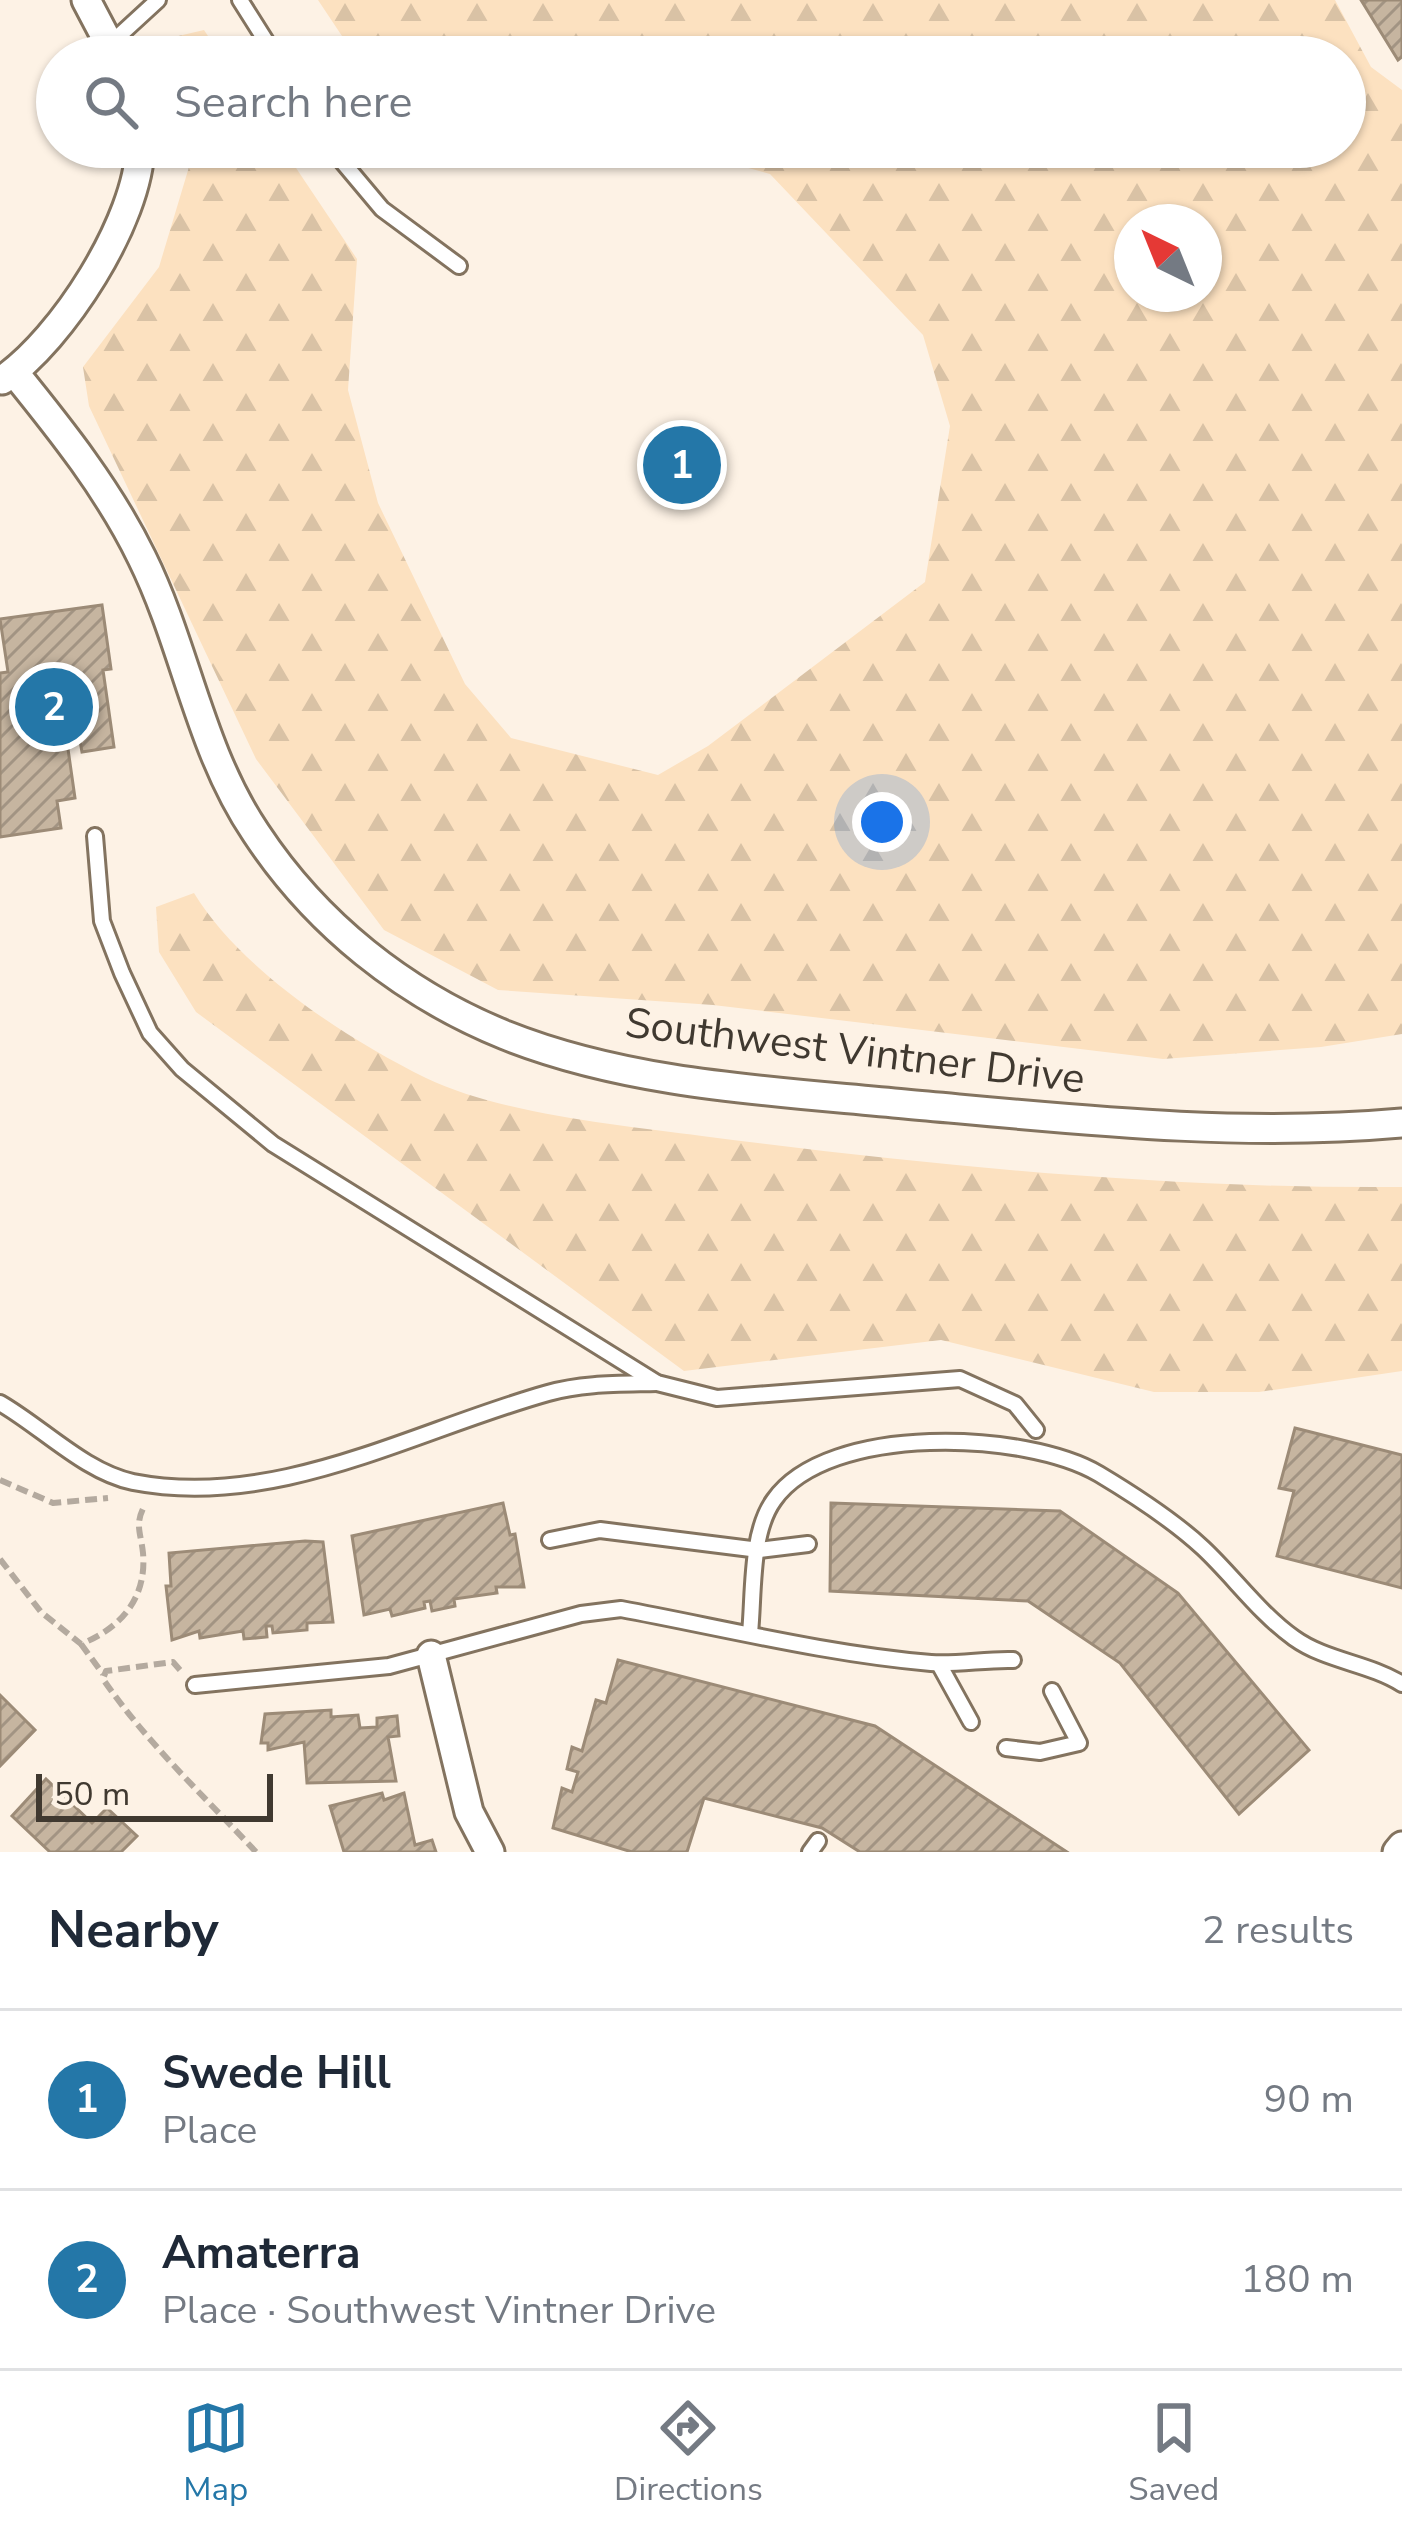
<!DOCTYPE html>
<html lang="en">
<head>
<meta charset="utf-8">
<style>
  body { margin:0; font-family:"Nunito Sans",sans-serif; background:#f2f2f3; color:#1f2937 }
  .compass { position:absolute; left:1114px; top:204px; width:108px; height:108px; border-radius:50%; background:#fff; box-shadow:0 3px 9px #0004; rotate:317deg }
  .scale { position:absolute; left:36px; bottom:30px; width:237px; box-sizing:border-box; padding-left:12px; border:6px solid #403930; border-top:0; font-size:33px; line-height:42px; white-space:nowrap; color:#403930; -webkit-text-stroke:9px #fdf2e5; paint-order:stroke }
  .you { position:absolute; left:882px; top:822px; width:42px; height:42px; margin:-30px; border:9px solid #fff; border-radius:50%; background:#1a73e8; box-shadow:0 0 0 18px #1a73e833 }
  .badge { display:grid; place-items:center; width:78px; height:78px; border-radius:50%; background:#2477a8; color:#fff; font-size:39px; font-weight:700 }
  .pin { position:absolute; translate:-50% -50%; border:6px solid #fff; box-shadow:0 3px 12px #0006 }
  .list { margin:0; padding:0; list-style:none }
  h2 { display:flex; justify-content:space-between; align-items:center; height:156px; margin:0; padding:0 48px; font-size:51px }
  h2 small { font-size:39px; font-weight:400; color:#747a83 }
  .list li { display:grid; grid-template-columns:78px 1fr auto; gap:36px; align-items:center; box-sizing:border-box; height:180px; padding:0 48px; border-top:3px solid #e0e1e3 }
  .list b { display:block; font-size:45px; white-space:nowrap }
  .list p { margin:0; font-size:39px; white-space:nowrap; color:#747a83 }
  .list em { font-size:39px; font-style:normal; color:#747a83 }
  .icon { flex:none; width:66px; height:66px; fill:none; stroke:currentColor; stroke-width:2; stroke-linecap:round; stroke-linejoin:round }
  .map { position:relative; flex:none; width:1402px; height:1852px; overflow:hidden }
  .search { position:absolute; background:#fff; box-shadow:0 3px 9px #0004; left:36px; right:36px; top:36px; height:132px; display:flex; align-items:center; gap:30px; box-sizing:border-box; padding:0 42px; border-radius:66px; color:#747a83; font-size:45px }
  .sheet { height:516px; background:#fff }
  nav { display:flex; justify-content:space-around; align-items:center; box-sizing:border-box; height:168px; border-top:3px solid #e0e1e3; background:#fff; font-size:33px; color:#747a83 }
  nav a { display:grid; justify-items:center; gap:6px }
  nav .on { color:#2477a8 }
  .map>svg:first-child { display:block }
  .forest { fill:url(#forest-firs); fill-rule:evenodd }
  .building { fill:url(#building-hatch); stroke:#9c8b77; stroke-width:3 }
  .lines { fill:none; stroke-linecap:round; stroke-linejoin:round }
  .lane-casing { stroke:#83735f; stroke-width:20 }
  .street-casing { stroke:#83735f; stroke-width:33 }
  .path { stroke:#b4aa9f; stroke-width:6; stroke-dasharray:12 6; stroke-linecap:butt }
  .lane { stroke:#fff; stroke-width:14 }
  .street { stroke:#fff; stroke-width:27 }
  .labels { text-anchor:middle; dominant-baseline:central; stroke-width:12; stroke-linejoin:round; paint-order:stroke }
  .street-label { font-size:42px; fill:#403930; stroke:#fdf2e5 }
</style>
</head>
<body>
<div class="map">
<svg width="1402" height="1852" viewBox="0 0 1402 1852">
  <defs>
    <pattern id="forest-firs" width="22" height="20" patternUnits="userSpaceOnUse" patternTransform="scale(3)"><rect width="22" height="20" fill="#fce1c0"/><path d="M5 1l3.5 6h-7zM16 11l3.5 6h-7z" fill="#d9c2a5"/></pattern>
    <pattern id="building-hatch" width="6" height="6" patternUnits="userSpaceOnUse" patternTransform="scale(3)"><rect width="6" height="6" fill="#c6b5a0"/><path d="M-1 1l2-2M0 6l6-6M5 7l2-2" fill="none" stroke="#a29483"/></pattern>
  </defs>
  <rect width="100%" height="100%" fill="#fdf2e5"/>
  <!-- forest -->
  <g class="forest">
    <path d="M318,0H1335L1371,67L1402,90V1034L1321,1047L1163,1059L713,1005L498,990L384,930L256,759L89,406L83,367L159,267L195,147H282L357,259L348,390L378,503L465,684L511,738L658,775L708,746L925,582L950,426L923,335L770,174L671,147H1345V57H356ZM1204,222V294H1132V222Z"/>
    <path d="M204,30L222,57H165L157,41Z"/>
    <path d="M194,893C241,970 345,1038 426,1078C501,1114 620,1125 702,1136C933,1166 1169,1189 1402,1187V1371L1259,1392H1154L941,1340L684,1371L196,1012L159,952L156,907Z"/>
  </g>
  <!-- building -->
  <g class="building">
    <path d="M1361,0H1402V57L1398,60Z"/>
    <path d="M102,605L111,669L103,670L114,747L82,752L80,741L67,742L75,798L57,801L61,828L0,837V673L8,672L0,619Z"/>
    <path d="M1295,1428L1402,1455V1588L1277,1556L1294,1491L1279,1488Z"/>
    <path d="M503,1503L510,1535L515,1534L524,1587H496L497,1593L454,1599L455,1606L432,1611L430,1601L424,1602L425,1608L392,1616L390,1609L364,1615L352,1536Z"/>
    <path d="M831,1503L1060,1511L1178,1593L1309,1750L1239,1814L1120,1663L1028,1601L830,1591Z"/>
    <path d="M305,1541L323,1542L333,1622L307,1623V1630L273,1633L272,1626H266L267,1637L244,1639L243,1631L200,1638L199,1631L172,1640L166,1586H171L169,1553Z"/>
    <path d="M618,1660L875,1726L1067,1852H860L822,1828L704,1798L687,1852H632L553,1828L562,1788L572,1792L578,1772L567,1769L572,1747L582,1751L596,1700L606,1703Z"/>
    <path d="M0,1695L35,1730L0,1766Z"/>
    <path d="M331,1710V1717L358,1715L360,1728L377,1727V1718L397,1716L399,1736L388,1737L396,1781L307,1783L304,1742L268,1750V1743H261L265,1714Z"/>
    <path d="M46,1779L92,1823L107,1808L137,1836L121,1852H50L12,1816Z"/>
    <path d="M382,1793L384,1800L404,1793L415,1845L432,1840L436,1852H344L330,1806Z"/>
  </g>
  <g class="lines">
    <defs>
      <g id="lane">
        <path d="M240,0L276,57"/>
        <path d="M109,45L158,0"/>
        <path d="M330,147L382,209L459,266"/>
        <path d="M95,836L102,921L122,973L150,1033L182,1069L273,1144L657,1383L717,1398L960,1379L1015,1404L1036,1430"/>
        <path d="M0,1403C42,1427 85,1472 133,1482C277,1510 415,1430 548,1393C583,1383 621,1384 657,1383"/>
        <path d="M550,1540L600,1530L759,1550L808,1544"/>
        <path d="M750,1633C754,1594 750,1533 774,1500C828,1423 1027,1431 1099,1474C1134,1495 1173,1520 1203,1548C1233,1576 1260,1614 1294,1638C1326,1661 1368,1663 1402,1684"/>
        <path d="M939,1664L971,1722"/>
        <path d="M195,1685L389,1666L581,1614L621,1609C723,1628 827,1654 931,1663C958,1665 986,1659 1013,1660"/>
        <path d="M1006,1748L1040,1752L1079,1743L1052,1691"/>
        <path d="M810,1852L818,1841"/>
      </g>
      <g id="street">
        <path d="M86,0L116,57"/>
        <path d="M14,372C61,430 109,490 142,558C186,647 199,749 256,833C316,924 404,994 505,1035C630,1085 773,1091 905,1104C1071,1119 1236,1138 1402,1123"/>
        <path d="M2,380C62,340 139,219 140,147"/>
        <path d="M431,1655L469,1812L490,1852"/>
        <path d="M1397,1852L1402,1846"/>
      </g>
    </defs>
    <!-- lane casing -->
    <use href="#lane" class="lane-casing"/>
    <!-- street casing -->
    <use href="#street" class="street-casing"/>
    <!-- path -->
    <g class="path">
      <path d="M0,1480L53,1503L108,1498"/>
      <path d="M0,1559L41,1612L81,1644C121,1628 147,1598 143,1553C141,1533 134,1524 145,1505"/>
      <path d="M81,1644L103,1674"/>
      <path d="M180,1670L173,1662L106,1671L103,1679C147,1743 203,1795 256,1852"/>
    </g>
    <!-- lane -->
    <use href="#lane" class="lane"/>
    <!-- street -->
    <use href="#street" class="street"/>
  </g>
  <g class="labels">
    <!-- street labels -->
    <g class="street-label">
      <text transform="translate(855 1051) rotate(7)">Southwest Vintner Drive</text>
    </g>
  </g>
</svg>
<svg class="compass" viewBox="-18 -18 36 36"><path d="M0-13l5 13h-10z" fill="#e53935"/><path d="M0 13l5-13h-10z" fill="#747a83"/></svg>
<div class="scale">50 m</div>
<div class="you"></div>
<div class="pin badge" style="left:682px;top:465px">1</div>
<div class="pin badge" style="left:54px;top:707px">2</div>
<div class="search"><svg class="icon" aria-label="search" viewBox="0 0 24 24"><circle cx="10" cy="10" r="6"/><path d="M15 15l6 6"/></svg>Search here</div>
</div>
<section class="sheet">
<h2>Nearby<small>2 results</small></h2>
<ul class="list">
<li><span class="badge">1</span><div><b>Swede Hill</b><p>Place</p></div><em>90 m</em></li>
<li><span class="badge">2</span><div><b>Amaterra</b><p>Place · Southwest Vintner Drive</p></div><em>180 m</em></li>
</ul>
</section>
<nav>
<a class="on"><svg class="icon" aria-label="map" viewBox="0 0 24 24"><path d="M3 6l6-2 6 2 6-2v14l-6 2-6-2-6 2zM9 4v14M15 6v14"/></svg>Map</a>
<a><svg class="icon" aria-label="directions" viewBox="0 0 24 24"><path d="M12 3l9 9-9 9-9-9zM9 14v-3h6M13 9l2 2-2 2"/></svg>Directions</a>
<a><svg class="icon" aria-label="saved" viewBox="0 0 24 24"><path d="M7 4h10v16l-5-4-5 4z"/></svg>Saved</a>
</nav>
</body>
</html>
